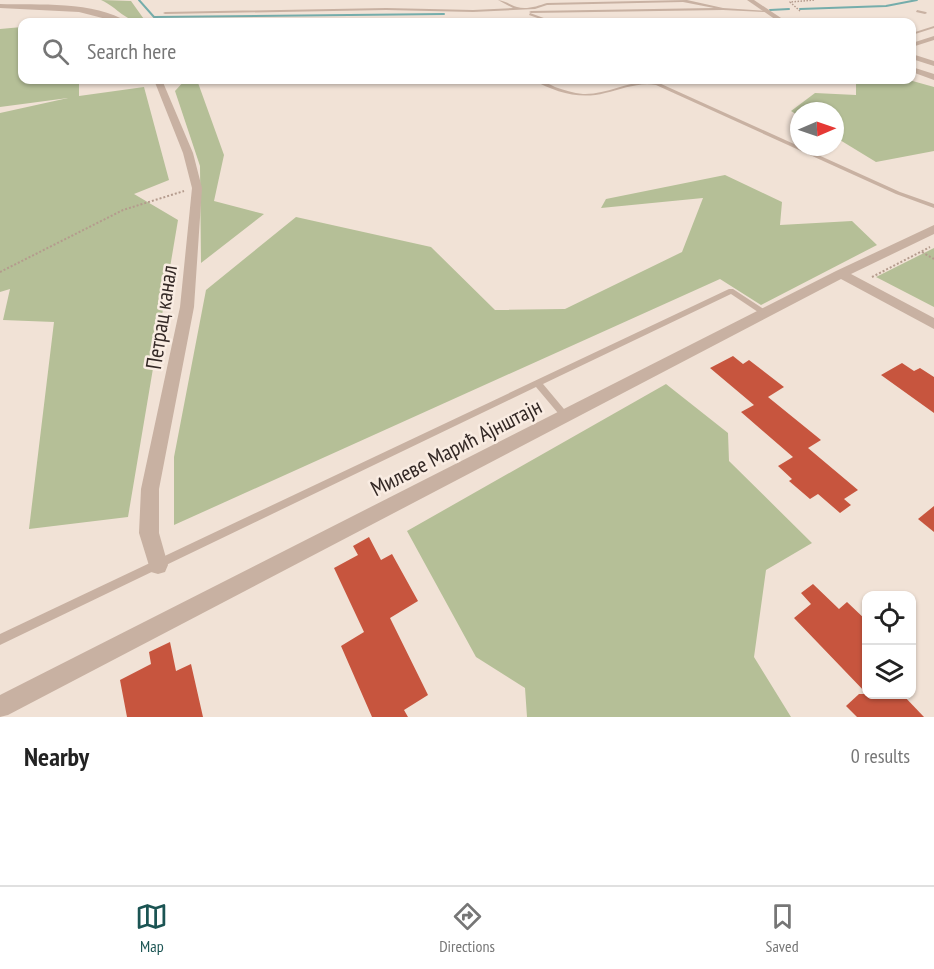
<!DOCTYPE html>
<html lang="en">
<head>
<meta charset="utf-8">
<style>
  body { margin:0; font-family:"PT Sans Narrow",sans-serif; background:#f2f2f2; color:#222 }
  .controls { position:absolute; right:18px; bottom:18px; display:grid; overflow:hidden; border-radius:12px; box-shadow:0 2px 4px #0004 }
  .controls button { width:54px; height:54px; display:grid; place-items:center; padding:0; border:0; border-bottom:2px solid #e0e0e0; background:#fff; color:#222; font:30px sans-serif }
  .compass { position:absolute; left:790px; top:102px; width:54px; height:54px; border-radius:50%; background:#fff; box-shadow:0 2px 4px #0004; rotate:88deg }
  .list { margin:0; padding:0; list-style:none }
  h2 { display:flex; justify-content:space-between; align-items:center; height:78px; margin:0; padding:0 24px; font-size:26px }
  h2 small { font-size:20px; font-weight:400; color:#767676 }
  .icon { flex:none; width:33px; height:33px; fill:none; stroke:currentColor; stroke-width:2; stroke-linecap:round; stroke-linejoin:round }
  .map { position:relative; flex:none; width:934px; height:717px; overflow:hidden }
  .search { position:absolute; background:#fff; box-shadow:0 2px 4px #0004; left:18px; right:18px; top:18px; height:66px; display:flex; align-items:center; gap:15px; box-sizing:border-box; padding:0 21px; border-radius:12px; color:#767676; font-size:22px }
  .sheet { height:168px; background:#fff }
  nav { display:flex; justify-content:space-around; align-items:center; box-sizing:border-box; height:84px; border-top:2px solid #e0e0e0; background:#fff; font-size:16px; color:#767676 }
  nav a { display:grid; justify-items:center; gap:3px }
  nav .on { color:#1b5453 }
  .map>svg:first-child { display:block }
  .green { fill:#b5bf97 }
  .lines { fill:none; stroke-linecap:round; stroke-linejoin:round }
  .stream { stroke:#75adab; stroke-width:2 }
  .building { fill:#c7553e }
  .path-far1 { stroke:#b49b8d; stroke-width:1.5; stroke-dasharray:1.5 1.5; stroke-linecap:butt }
  .path { stroke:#b49b8d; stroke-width:2; stroke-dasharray:2 2; stroke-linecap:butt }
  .service { fill:#c8b1a2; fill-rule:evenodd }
  .minor { fill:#c8b1a2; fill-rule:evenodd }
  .labels { text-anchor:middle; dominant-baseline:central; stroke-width:5; stroke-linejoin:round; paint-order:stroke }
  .street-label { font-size:22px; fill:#332825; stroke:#f9ece2 }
</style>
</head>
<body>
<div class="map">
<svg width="934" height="717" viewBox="0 0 934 717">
  <rect width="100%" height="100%" fill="#f1e2d6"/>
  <!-- green -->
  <g class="green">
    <path d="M101,0L131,1L146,22C125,23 119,8 101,0Z"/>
    <path d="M22,27V80H79V96L144,87L169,180L134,194L178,220L128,517L29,529L54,322L3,320L10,289L0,292V113L68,98L0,107V29Z"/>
    <path d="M185,80H197L224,155L214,201L264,214L201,263L200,166L175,91Z"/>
    <path d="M856,80H909L934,87V151L876,162L835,137V111H799V116L791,111L815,93L856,95Z"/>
    <path d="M725,175L782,202L780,225L852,221L877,245L761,305L720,279L174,525V457L206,290L296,217L431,247L495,310L565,309L682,252L703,198L601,208L606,199Z"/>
    <path d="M934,248V307L876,277Z"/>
    <path d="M666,384L728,433L729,461L812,543L766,570L754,657L791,717H527L525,688L476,657L407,531Z"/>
  </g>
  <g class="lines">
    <!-- stream -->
    <g class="stream">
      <path d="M139,0L154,17L444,14"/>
      <path d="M800,9L886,6L917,0"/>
      <path d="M770,10L789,9"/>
    </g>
  </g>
  <!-- building -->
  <g class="building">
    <path d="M733,356L743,364L749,360L784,387L768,397L821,440L808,448L858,490L844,499L851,505L840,513L818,494L810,499L789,481L792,479L778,466L793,457L741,412L754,405L710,368Z"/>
    <path d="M902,363L914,371L920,368L934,377V413L881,375Z"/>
    <path d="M934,506V532L918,519Z"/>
    <path d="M369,537L381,560L392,554L418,601L390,618L428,695L404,710L408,717H372L341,646L364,632L334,568L358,555L353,546Z"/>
    <path d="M813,584L839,609L847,602L867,621V694L794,618L811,604L801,593Z"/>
    <path d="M170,642L176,671L191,664L203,717H127L120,680L151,664L149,652Z"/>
    <path d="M859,694H902L924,717H857L846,706Z"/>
  </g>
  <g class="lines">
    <!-- path-far1 -->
    <path class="path-far1" d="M800,11L790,2L815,0"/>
    <!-- path -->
    <g class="path">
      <path d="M922,252L934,259"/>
      <path d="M0,272L123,210L184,191"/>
      <path d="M872,277L930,247"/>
    </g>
    <!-- service -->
    <g class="service">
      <path d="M498,0C506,1 510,5 517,7C526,10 538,6 547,3L687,0L723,8L767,11L765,12L723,10L531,13L529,12L531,11L714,8L683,2L547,5L535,9L473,12L386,10L165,14L163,13L165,12L386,8L473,10L513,8Z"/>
      <path d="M917,10L926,12L927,13L925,14L916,12Z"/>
      <path d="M530,13L552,21L553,22H549L529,15Z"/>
      <path d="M934,26V28L912,35V33Z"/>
      <path d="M533,80C540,79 548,84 555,87C564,90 573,93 583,94C610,95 630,78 659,83L900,192L934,204V208L896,194L656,85C638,82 623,89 605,93C580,100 555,92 533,80Z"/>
      <path d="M729,289H733L768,312L769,314L768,316H764L731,294L543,384L569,415L570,417L569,419L566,420L563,419L536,387L0,645V634Z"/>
    </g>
    <!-- minor -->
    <g class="minor">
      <path d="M747,0H754L787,22H779Z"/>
      <path d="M0,4C36,5 96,1 127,22H118L79,12L0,8Z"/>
      <path d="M813,20L816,22H808L810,21Z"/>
      <path d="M934,36V40L912,47V43Z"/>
      <path d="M912,54L934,61V66L912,59Z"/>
      <path d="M912,67L934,74V80L912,72Z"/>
      <path d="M154,80H162L193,153L202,188L194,307L159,489V533L168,565L165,572L158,574L151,572L139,533L141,489L180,307L192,188L183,153Z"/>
      <path d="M934,225V234L851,274L934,318V329L841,279L8,715L0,717V695L836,271Z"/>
    </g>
  </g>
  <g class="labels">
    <!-- street labels -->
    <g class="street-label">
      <text transform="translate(161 317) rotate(-81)">Петрац канал</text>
      <text transform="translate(456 447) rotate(-27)">Милеве Марић Ајнштајн</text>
    </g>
  </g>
</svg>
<div class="controls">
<button><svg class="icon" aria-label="locate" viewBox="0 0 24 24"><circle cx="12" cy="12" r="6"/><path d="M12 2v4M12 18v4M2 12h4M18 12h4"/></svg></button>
<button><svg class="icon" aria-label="layers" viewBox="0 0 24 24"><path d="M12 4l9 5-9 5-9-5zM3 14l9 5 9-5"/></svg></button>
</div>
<svg class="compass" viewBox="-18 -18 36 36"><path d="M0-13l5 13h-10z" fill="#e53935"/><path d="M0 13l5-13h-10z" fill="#767676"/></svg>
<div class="search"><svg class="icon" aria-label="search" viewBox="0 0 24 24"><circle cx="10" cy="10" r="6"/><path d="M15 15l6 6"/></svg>Search here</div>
</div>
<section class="sheet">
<h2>Nearby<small>0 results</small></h2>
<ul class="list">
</ul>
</section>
<nav>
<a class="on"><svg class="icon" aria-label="map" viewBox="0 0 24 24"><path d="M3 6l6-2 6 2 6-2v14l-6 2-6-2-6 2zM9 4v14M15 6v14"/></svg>Map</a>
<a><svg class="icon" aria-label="directions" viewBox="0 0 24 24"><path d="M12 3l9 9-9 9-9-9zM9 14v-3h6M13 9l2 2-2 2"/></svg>Directions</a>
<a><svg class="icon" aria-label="saved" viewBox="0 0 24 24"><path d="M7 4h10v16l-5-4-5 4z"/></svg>Saved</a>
</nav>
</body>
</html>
